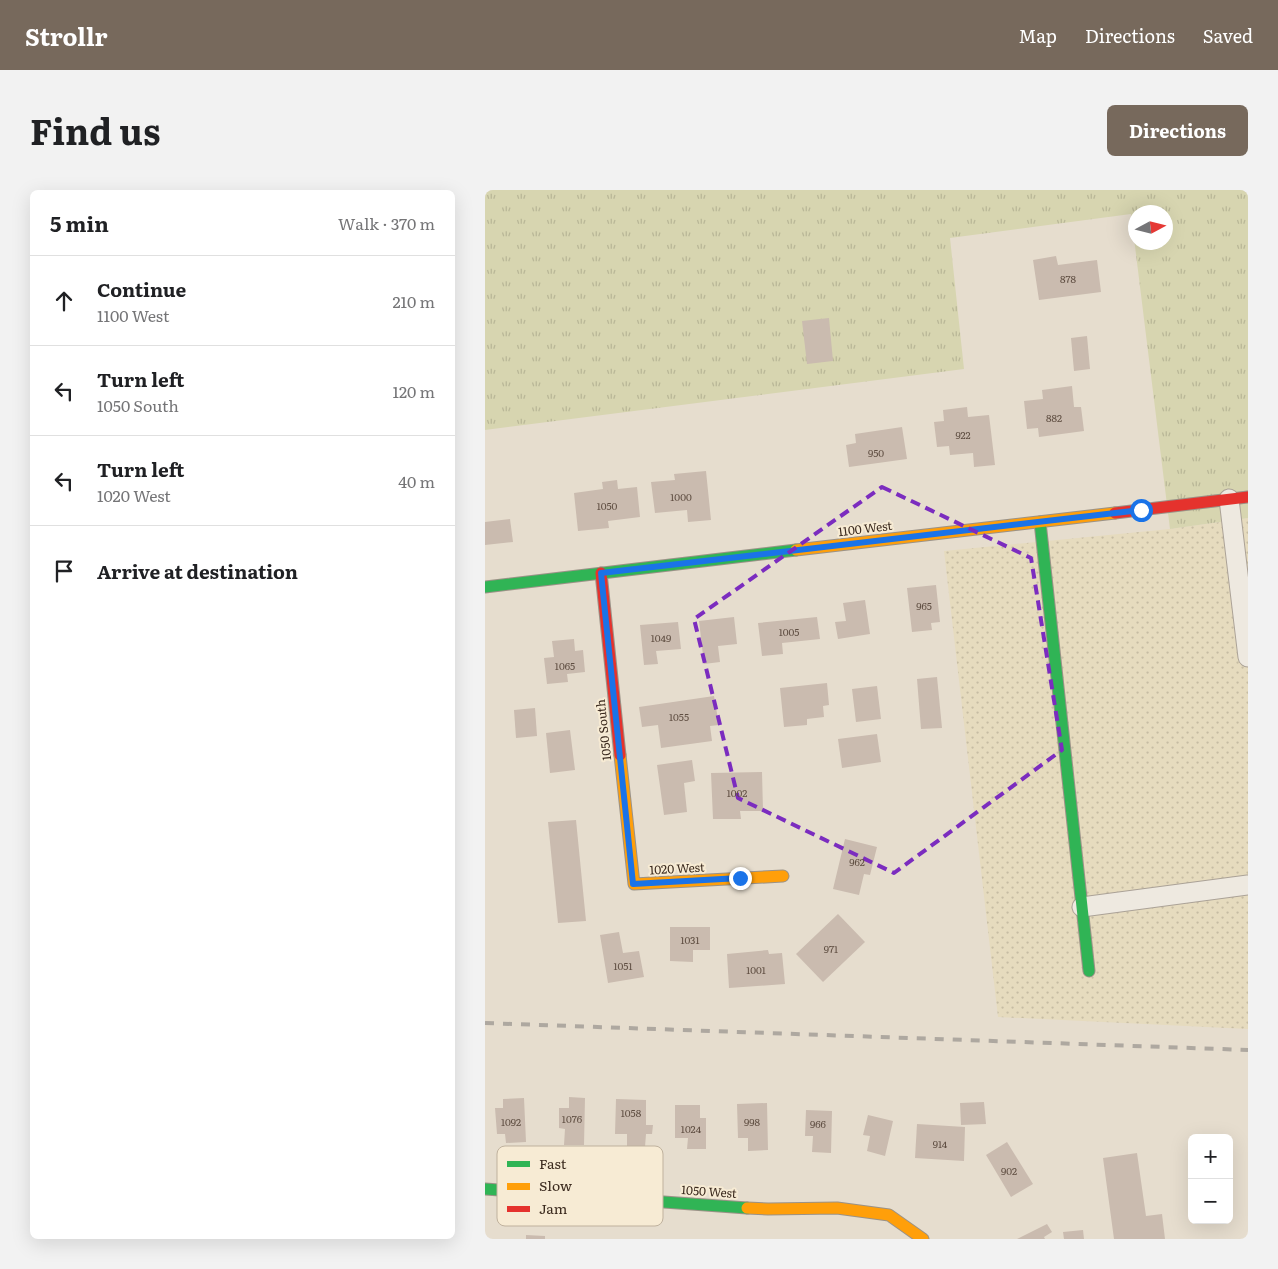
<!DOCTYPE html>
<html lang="en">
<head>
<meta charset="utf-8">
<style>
  body { margin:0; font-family:Literata,serif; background:#f2f2f2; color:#202124 }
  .controls { position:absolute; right:15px; bottom:15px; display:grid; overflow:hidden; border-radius:8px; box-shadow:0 5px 20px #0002 }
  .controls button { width:45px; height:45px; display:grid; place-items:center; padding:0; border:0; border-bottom:1px solid #e0e0e0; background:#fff; color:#202124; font:25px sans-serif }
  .compass { position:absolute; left:643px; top:15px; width:45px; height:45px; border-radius:50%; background:#fff; box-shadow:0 5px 20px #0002; rotate:83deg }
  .stop { position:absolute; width:15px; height:15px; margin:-11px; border:4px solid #1a73e8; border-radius:50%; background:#fff }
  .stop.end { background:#1a73e8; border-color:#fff; box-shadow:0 1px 5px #0008 }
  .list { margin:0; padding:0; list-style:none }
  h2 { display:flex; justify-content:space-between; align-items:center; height:65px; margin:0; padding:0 20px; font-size:21px }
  h2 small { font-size:16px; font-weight:400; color:#757577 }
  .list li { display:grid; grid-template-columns:32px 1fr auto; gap:15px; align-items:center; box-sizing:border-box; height:90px; padding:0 20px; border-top:1px solid #e0e0e0 }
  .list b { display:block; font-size:19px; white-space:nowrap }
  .list p { margin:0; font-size:16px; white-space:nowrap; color:#757577 }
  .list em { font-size:16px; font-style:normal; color:#757577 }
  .icon { flex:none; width:28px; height:28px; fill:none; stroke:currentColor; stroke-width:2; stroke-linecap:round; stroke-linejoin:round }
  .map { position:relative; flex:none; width:763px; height:1049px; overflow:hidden; border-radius:8px }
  header { display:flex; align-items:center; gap:30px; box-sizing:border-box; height:70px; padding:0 25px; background:#77695c; color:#fff }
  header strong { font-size:24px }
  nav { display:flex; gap:28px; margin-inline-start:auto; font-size:18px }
  .intro { display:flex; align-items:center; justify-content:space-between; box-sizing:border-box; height:120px; padding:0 30px }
  h1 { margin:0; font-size:35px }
  .button { padding:12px 22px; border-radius:8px; background:#77695c; color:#fff; font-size:18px; font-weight:700 }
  main { display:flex; gap:30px; padding:0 30px }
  aside { flex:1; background:#fff; border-radius:8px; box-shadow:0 5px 20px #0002 }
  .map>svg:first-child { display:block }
  .farmland { fill:url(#farmland-dots) }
  .grass { fill:url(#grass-tufts); fill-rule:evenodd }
  .building { fill:#cabbaf }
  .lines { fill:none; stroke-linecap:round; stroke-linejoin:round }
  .street-casing { stroke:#aba297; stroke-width:21 }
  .fast-casing { stroke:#9b9287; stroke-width:13 }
  .slow-casing { stroke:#9b9287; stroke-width:13 }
  .jam-casing { stroke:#9b9287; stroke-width:13 }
  .street { stroke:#eee9e0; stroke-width:19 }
  .fast { stroke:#30b455; stroke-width:11 }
  .slow { stroke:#ff9f0a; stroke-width:11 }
  .jam { stroke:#e5322d; stroke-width:11 }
  .rail { stroke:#aea8a0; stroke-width:4; stroke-dasharray:9 9; stroke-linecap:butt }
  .route { stroke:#1a73e8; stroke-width:6 }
  .marked { fill:none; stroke:#7b2cbf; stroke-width:4; stroke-dasharray:10 6; stroke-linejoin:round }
  .labels { text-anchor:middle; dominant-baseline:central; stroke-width:4; stroke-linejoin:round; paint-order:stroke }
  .number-label { font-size:10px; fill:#5f4e42 }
  .street-label { font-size:12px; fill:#3b2a1e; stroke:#f7ebd4 }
  .key { fill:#f7ebd4; stroke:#bfb19d; stroke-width:1 }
  .key-label { font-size:14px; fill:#3b2a1e }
</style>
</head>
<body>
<header>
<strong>Strollr</strong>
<nav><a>Map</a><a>Directions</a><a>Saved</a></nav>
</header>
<div class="intro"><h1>Find us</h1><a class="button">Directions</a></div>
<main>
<aside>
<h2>5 min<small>Walk · 370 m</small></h2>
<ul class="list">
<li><svg class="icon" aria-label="ahead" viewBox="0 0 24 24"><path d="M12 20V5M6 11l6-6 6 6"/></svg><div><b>Continue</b><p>1100 West</p></div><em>210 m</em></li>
<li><svg class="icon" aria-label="left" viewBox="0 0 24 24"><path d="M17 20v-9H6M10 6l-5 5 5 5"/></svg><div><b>Turn left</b><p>1050 South</p></div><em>120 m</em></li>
<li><svg class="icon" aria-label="left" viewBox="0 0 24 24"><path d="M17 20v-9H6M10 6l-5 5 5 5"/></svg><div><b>Turn left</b><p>1020 West</p></div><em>40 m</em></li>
<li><svg class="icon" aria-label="arrive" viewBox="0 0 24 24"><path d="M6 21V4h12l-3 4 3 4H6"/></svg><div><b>Arrive at destination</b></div></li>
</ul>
</aside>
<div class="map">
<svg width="763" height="1049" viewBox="0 0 763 1049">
  <defs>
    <pattern id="farmland-dots" width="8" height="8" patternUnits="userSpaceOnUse" patternTransform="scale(1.25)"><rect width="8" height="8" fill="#e6dbbe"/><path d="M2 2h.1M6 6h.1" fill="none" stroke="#c6bca3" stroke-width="1.8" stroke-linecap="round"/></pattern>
    <pattern id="grass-tufts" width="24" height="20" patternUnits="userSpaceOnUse" patternTransform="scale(1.25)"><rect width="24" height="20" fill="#d7d5b0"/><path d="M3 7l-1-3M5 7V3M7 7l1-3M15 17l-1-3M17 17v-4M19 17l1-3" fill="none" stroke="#b9b797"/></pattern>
  </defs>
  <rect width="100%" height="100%" fill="#e6ddce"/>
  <!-- farmland -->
  <path class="farmland" d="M763,328V839L513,827L459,361L685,339Z"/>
  <!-- grass -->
  <path class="grass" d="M0,0H763V328L685,339L646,24L465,48L479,179L0,240ZM650,22H680V52H650Z"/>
  <!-- building -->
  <g class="building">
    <path d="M571,66L573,75L612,70L616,102L554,110L548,70Z"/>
    <path d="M344,128L348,171L322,174L317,131Z"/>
    <path d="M602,146L605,179L589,181L586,148Z"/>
    <path d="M587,196L589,217H596L599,241L554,247L553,238L542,239L539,211L558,209L557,200Z"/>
    <path d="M482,217L483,227L504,225L510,275L489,277L488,263L465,265L464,256L452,257L449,232L459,231L458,220Z"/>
    <path d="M417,237L422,269L364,277L361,255L371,253L370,244Z"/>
    <path d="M221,281L226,330L203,332L202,320L170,323L166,292L190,290L189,284Z"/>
    <path d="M132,290L133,299L152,297L155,327L123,331L124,338L93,341L89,303L118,299L117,292Z"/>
    <path d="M25,329L28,352L0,355V332Z"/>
    <path d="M451,395L455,432L446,433L447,440L427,442L422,398Z"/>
    <path d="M380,410L385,444L353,449L350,432L361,431L358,413Z"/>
    <path d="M249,427L252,454L233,456L235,472L219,474L214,431Z"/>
    <path d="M332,427L335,449L297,453L298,464L277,466L273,433Z"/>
    <path d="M193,432L196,459L171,461L173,474L159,475L155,435Z"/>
    <path d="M89,449L90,461L98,460L100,482L82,484L83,492L62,494L59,468L69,467L67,451Z"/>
    <path d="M452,487L457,538L436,539L432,489Z"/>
    <path d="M342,493L344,515L338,516L339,527L322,529V535L299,537L295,498Z"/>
    <path d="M392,496L396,529L371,532L367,499Z"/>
    <path d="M229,506L234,535L225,536L227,551L176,558L173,535L157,537L154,517Z"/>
    <path d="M50,518L52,546L31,548L29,520Z"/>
    <path d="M85,540L90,580L65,583L61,543Z"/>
    <path d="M392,544L396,572L357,578L353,549Z"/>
    <path d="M207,570L210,591L199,593L202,622L179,625L172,575Z"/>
    <path d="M277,582L278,621H255L256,629H228L226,583Z"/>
    <path d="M91,630L101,731L73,733L63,632Z"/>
    <path d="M360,649L392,657L385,685L379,684L374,705L348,699Z"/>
    <path d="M353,724L380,752L338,792L311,764Z"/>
    <path d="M185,737H225V760H208V772L185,771Z"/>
    <path d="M134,742L138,763L154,761L159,787L123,793L115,745Z"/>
    <path d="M283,760L284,764L297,763L300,794L244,798L242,764Z"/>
    <path d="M84,907L100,908L99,955H79L80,939L74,938V918H84Z"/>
    <path d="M39,908L41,952L21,953L20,944H12L10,918H18V909Z"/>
    <path d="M131,909L161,910V935H168L167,944H161L160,957L142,956V944H130Z"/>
    <path d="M499,912L501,934L476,935L475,913Z"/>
    <path d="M282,913L283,960L263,961V948H253L252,914Z"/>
    <path d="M190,915H215V928H221V959H202L203,948H190Z"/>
    <path d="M321,920L347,921L346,963L327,962L328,946H320Z"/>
    <path d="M383,925L408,931L400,966L382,961L385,946L378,945Z"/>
    <path d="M432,934L480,937L479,971L430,968Z"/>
    <path d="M522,952L548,994L526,1007L501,965Z"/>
    <path d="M652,963L661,1026L677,1024L680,1049H629L618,968Z"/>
    <path d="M562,1034L567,1042L559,1047L560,1049H532Z"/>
    <path d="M598,1040L599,1049H579L578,1042Z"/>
    <path d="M41,1045L60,1046V1049H41Z"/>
  </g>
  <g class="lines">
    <defs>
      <g id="street">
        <path d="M744,309L763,467"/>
        <path d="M597,717L763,695"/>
      </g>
      <g id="fast">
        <path d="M555,332L604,781"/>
        <path d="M0,397L311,360"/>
        <path d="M0,999L262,1018"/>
      </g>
      <g id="slow">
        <path d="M311,360L630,323"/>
        <path d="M135,565L149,694L298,686"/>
        <path d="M262,1018L283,1019L352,1018L404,1025L438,1049"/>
      </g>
      <g id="jam">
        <path d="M630,323L763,307"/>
        <path d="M116,383L135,565"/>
      </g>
    </defs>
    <!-- street casing -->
    <use href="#street" class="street-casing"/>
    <!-- fast casing -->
    <use href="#fast" class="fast-casing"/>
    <!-- slow casing -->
    <use href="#slow" class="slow-casing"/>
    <!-- jam casing -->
    <use href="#jam" class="jam-casing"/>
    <!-- street -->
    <use href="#street" class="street"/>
    <!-- fast -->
    <use href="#fast" class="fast"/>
    <!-- slow -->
    <use href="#slow" class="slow"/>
    <!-- jam -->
    <use href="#jam" class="jam"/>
    <!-- rail -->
    <path class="rail" d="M0,833L763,860"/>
  </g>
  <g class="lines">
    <!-- route -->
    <path class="route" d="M255,688L148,694L116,383L656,320"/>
  </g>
  <!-- marked area -->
  <path class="marked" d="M397,297L546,368L577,560L409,683L253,608L209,429Z"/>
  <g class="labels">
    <!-- number labels -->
    <g class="number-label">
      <text x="583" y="88">878</text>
      <text x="569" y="227">882</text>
      <text x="478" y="244">922</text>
      <text x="391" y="262">950</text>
      <text x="196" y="306">1000</text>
      <text x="122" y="315">1050</text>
      <text x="439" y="415">965</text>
      <text x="304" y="441">1005</text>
      <text x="176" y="447">1049</text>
      <text x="80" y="475">1065</text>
      <text x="194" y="526">1055</text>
      <text x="252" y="602">1002</text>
      <text x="372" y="671">962</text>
      <text x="205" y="749">1031</text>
      <text x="346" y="758">971</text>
      <text x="138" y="775">1051</text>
      <text x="271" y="779">1001</text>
      <text x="146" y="922">1058</text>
      <text x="87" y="928">1076</text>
      <text x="26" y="931">1092</text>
      <text x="267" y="931">998</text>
      <text x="333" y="933">966</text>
      <text x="206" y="938">1024</text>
      <text x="455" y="953">914</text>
      <text x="524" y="980">902</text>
    </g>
    <!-- street labels -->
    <g class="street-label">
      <text transform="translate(380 338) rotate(-7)">1100 West</text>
      <text transform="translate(118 540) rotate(-96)">1050 South</text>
      <text transform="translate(192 678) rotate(-3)">1020 West</text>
      <text transform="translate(224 1001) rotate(4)">1050 West</text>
    </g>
  </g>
  <!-- legend -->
  <rect x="12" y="956" width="166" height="80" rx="8" class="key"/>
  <rect x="22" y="971" width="23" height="6" fill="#30b455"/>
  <rect x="22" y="993" width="23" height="7" fill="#ff9f0a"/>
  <rect x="22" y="1016" width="23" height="6" fill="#e5322d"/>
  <g class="key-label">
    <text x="54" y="979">Fast</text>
    <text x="54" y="1001">Slow</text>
    <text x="54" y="1024">Jam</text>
  </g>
</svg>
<div class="controls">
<button>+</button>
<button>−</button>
</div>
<svg class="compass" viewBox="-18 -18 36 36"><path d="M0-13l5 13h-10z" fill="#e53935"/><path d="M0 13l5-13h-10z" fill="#757577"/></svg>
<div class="stop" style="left:656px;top:320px"></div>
<div class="stop end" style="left:255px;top:688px"></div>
</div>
</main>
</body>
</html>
